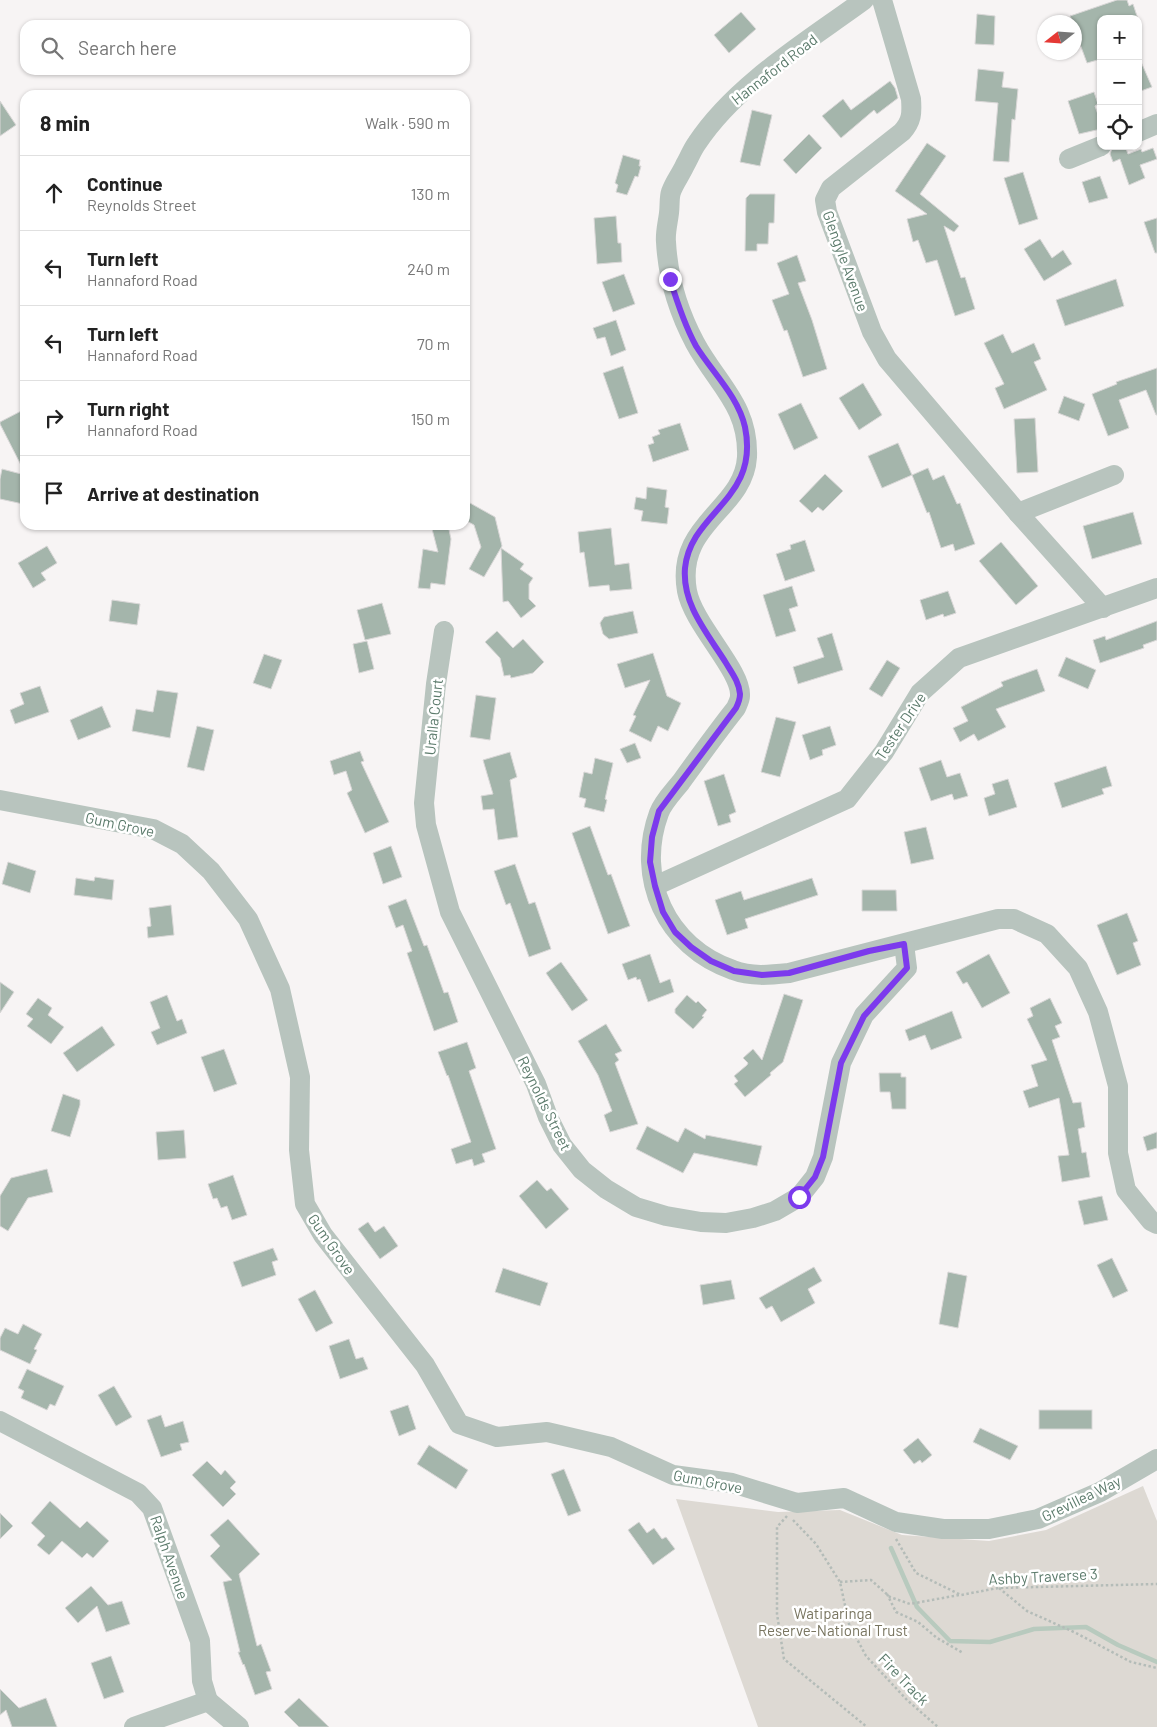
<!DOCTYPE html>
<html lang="en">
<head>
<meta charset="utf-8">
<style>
  body { margin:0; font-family:Barlow,sans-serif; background:#f6f6f6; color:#222 }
  .controls { position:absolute; right:15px; top:15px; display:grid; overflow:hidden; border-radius:10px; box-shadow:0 1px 4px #0004 }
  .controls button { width:45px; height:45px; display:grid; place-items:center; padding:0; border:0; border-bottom:1px solid #e0e0e0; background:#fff; color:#222; font:25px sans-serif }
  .compass { position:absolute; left:1037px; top:15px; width:45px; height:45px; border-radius:50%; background:#fff; box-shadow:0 1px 4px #0004; rotate:253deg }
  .stop { position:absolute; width:15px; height:15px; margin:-11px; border:4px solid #7c3aed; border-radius:50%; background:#fff }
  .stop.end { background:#7c3aed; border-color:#fff; box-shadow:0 1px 5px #0008 }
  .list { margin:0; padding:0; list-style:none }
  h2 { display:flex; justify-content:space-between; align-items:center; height:65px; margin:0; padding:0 20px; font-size:21px }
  h2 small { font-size:16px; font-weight:400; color:#767676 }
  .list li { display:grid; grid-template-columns:32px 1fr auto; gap:15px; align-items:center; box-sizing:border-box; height:75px; padding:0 20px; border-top:1px solid #e0e0e0 }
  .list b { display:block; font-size:19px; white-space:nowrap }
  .list p { margin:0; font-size:16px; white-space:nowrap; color:#767676 }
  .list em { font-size:16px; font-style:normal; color:#767676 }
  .icon { flex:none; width:28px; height:28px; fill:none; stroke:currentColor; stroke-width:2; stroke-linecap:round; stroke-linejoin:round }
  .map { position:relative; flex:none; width:1157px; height:1727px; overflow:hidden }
  .search { position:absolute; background:#fff; box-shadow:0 1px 4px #0004; left:20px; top:20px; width:450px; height:55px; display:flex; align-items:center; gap:12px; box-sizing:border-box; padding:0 18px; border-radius:15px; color:#767676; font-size:19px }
  .panel { position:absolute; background:#fff; box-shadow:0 1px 4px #0004; left:20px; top:90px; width:450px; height:440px; border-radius:15px }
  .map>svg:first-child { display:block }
  .green { fill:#ddd9d3 }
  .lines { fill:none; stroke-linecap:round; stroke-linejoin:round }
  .stream { stroke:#b8cabe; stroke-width:4.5 }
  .building { fill:#a4b5ab; stroke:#d9d7d7 }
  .path { stroke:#b4bcb8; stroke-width:2.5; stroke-dasharray:2.5 2.5; stroke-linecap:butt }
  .minor { stroke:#b8c4be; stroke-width:20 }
  .route { stroke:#7c3aed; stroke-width:6 }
  .labels { text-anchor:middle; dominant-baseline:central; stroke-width:5; stroke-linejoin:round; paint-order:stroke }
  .street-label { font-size:15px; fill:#5c7b6c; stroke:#fff }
  .park-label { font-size:15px; fill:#797560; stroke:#fff }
</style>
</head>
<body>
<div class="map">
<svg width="1157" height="1727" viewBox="0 0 1157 1727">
  <rect width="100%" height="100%" fill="#f7f4f4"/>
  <!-- green -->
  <path class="green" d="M1143,1486L1157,1521V1727H758L676,1499L778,1512L840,1510L902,1535L989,1541L1046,1530Z"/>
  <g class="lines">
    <!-- stream -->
    <path class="stream" d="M891,1548L917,1607L950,1641L990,1642L1034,1629L1086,1627L1118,1645L1157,1662"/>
  </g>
  <!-- building -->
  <g class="building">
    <path d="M1117,0H1127L1129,6L1133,4L1138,19H1101V59L1087,63L1074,28V22H1073L1070,16Z"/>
    <path d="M741,12L756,29L729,53L714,35Z"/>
    <path d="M977,14L995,16L994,45L975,44Z"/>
    <path d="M1138,55L1152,87L1138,92Z"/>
    <path d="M978,69L1004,72L1002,87L1018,89L1015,120L1012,119L1009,162L993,161L998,103L975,101Z"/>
    <path d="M890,81L895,88L898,98L877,114L874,110L841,138L822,116L843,99L851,110Z"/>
    <path d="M1094,92L1098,104L1095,106L1101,123V129L1079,134L1068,101Z"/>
    <path d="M0,101L16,125L0,136Z"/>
    <path d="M752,110L772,115L760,166L740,162Z"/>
    <path d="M809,134L822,148L796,174L783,160Z"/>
    <path d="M927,143L946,156L920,194L959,226L954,232L944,226L961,278L965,277L975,309L955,316L937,260L926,263L918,240L913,242L907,219L927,214L895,191Z"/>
    <path d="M1113,146H1125L1128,154L1141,149L1142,152L1153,148L1157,159L1140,165L1145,178L1129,185L1120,159L1113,162L1110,154Z"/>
    <path d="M623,155L640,160L639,166H641L638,177L635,176L627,195L616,192L618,185L615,183Z"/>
    <path d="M1023,172L1038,219L1019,225L1004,178Z"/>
    <path d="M1100,176L1108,198L1089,203L1082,182Z"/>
    <path d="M750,194H775L774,223H769L768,244H757V251H745L746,198Z"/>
    <path d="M616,216L618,243H621L622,262L597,264L594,218Z"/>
    <path d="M1157,218V253H1155L1144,222Z"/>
    <path d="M1040,239L1052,258L1063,250L1072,264L1044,281L1024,249Z"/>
    <path d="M797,255L806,281L798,283L812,320L827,369L803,377L787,330L784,331L772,300L789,294L777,263Z"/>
    <path d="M624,274L635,304L613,312L602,282Z"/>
    <path d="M1116,279L1124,306L1065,326L1056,300Z"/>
    <path d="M616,320L626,350L611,356L605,337L597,339L593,328Z"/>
    <path d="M1003,334L1012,353L1034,343L1041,359L1034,362L1047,390L1004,409L995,388L1004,384L984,343Z"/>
    <path d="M623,366L638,413L619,419L603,373Z"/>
    <path d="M1157,368V415H1156L1146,390L1119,400L1129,428L1108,436L1092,394L1117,384L1116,382Z"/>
    <path d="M863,383L882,415L859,430L839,398Z"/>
    <path d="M1064,396L1085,404L1079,421L1058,413Z"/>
    <path d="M801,403L818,438L794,450L778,414Z"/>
    <path d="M25,409V473L0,424V422Z"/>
    <path d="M1035,418L1038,472L1017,473L1014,419Z"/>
    <path d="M680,423L689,450L653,462L648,445L654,443L652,437L660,434L658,430Z"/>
    <path d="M898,443L912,475L882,488L868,456Z"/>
    <path d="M928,468L933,480L944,475L957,504L960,503L975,544L955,551L953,544L941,548L929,512L927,513L912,475Z"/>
    <path d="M2,469L25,475V497L23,504L0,499V479Z"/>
    <path d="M825,474L843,491L823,511L818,507L812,513L799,501Z"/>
    <path d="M647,487L667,490L665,507L669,508L667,524L641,521L643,511L634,509L636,497L646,499Z"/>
    <path d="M470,503L495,517L502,546L484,577L469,569L481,547L474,525L465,520V513Z"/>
    <path d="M1133,512L1142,544L1092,559L1083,526Z"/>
    <path d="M431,525H448L451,539L445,585L431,583L430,589L418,588L423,549L438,552Z"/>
    <path d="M611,528L615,565L629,563L632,589L610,591L609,585L589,587L584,552L580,553L578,532Z"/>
    <path d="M805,540L815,571L785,581L776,554L791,549L790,545Z"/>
    <path d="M1001,542L1038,586L1016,605L979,561Z"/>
    <path d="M47,546L57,563L41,573L46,580L33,588L18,563Z"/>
    <path d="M501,548L524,564L520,569L533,578L529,584V599L536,606L521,618L508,601L503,602Z"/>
    <path d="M792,586L798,606L789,609L796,631L776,637L763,595Z"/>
    <path d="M948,591L956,613L944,617L943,614L926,620L920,600Z"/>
    <path d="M112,600L140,604L137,625L109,621Z"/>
    <path d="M382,603L391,634L365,640L357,610Z"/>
    <path d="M633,611L638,633L609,639L603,634L600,623L604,617Z"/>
    <path d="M1157,621V640L1143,645L1144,648L1100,663L1093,640L1105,636L1106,640Z"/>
    <path d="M497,631L513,648L523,639L544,662L533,673L511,678L510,675L504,676L500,658L485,642Z"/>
    <path d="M832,633L843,670L798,684L793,667L824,657L817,638Z"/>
    <path d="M367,641L374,669L359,673L353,644Z"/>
    <path d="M653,653L667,696L681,703L668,731L658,726L651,742L629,731L636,716L633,715L650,680L625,688L617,664Z"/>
    <path d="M264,654L282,660L271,689L253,683Z"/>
    <path d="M1066,657L1096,670L1088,689L1058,676Z"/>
    <path d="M887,660L900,668L882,697L869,689Z"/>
    <path d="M1037,669L1045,691L996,709L1006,727L978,741L974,734L960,742L953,728L968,721L961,707L1003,686L1001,682Z"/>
    <path d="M40,686L49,712L15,724L10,710L24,704L20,693Z"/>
    <path d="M157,690L178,693L170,738L132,731L136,709L153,712Z"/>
    <path d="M476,695L496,698L490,740L470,737Z"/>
    <path d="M102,706L111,727L78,740L70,720Z"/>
    <path d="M776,717L796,722L780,777L761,772Z"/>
    <path d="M197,726L214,730L204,771L187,767Z"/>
    <path d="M830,726L836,745L822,750L823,755L810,760L802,735Z"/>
    <path d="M635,743L641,758L627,763L620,749Z"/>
    <path d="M360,751L364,761L361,762L389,822L365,833L347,793L352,790L346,771L334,775L330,761Z"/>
    <path d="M510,752L517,777L510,780L518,837L498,840L494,809L483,810L481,796L493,794L483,760Z"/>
    <path d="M595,758L613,763L605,799L607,800L604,812L584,807L586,799L579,797L584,772L592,774Z"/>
    <path d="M941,760L947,777L960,773L968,796L954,800L952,794L931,801L919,768Z"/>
    <path d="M1106,766L1112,786L1102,789L1104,794L1062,808L1054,783Z"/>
    <path d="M724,774L736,812L729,815L731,822L718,826L704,781Z"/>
    <path d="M1008,779L1017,807L989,816L984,798L995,794L992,784Z"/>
    <path d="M590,826L608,875L611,874L630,926L608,934L572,833Z"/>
    <path d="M926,827L934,859L911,864L904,832Z"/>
    <path d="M391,846L402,877L383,884L373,853Z"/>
    <path d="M8,862L36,871L30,893L2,884Z"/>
    <path d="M515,864L529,904L535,902L551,949L529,957L510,903L506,905L494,871Z"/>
    <path d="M95,877L114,880L112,900L74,895L76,878L94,881Z"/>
    <path d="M812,878L818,895L745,919L748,928L727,935L715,900L741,891L744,900Z"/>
    <path d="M862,890H896L897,911H862Z"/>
    <path d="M406,899L424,946L427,945L444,993L448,992L458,1022L434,1031L407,953L412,951L403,925L396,928L388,906Z"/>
    <path d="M171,905L174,935L148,938L147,927L151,926L149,908Z"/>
    <path d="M1127,913L1138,941L1133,943L1141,965L1117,975L1097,925Z"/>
    <path d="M650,954L660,983L670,979L674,992L648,1002L640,979L637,980L636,977L628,980L622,964Z"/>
    <path d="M989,954L1010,993L982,1008L967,982L963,984L956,972Z"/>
    <path d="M561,962L588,1000L572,1011L546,973Z"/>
    <path d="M0,982L14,992L0,1013Z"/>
    <path d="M784,994L803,1000L783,1062L770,1073L771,1075L745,1097L734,1084L738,1081L734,1076L747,1065L748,1063L743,1058L753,1049L762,1060Z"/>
    <path d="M167,995L177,1021L182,1019L187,1033L157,1045L151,1032L160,1028L150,1002Z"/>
    <path d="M687,995L696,1003L698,1001L707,1010L702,1016L704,1017L693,1029L675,1013V1009Z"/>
    <path d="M38,998L52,1008L48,1015L64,1027L51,1044L27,1026L33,1019L26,1014Z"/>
    <path d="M1050,998L1062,1023L1055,1026L1060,1037L1052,1040L1073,1103L1081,1102L1085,1127L1078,1129L1082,1153L1086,1152L1090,1177L1062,1182L1058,1156L1069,1155L1059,1098L1029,1108L1023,1091L1038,1086L1031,1065L1047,1060L1027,1019L1033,1016L1030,1008Z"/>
    <path d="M952,1011L962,1038L931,1050L925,1035L909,1041L905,1030Z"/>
    <path d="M606,1024L622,1051L615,1054L619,1060L615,1063L638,1124L610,1132L604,1115L612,1111L598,1075L578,1041Z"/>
    <path d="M102,1026L115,1045L77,1072L63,1053Z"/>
    <path d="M467,1042L476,1068L469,1071L496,1149L482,1154L485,1162L474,1166L472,1159L456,1164L451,1149L471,1142L448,1075L447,1076L438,1052Z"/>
    <path d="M224,1049L237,1084L214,1092L201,1057Z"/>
    <path d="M879,1073H901V1077H906V1109H892L890,1092H880Z"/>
    <path d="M63,1094L80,1100V1105L70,1137L51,1131Z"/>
    <path d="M647,1126L678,1142L685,1128L705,1139L706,1135L762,1146L757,1166L694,1153L683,1173L636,1149Z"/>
    <path d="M184,1130L186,1158L158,1160L156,1132Z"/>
    <path d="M1157,1132V1148L1147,1151L1143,1137Z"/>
    <path d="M47,1169L53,1192L28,1198L8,1231L0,1226V1196L11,1178Z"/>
    <path d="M233,1175L247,1215L232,1220L227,1206L221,1208L217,1198L213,1199L208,1184Z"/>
    <path d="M537,1180L547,1191L551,1188L569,1209L546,1229L519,1196Z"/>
    <path d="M1102,1196L1108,1220L1084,1225L1078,1201Z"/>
    <path d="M368,1222L375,1232L384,1226L398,1246L380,1259L358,1229Z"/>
    <path d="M273,1248L278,1260L272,1262L276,1275L242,1287L233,1262Z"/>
    <path d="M1112,1258L1128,1291L1113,1298L1097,1265Z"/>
    <path d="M814,1267L822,1281L808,1289L815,1303L781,1322L772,1306L766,1309L759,1298Z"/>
    <path d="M503,1268L548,1283L540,1306L495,1292Z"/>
    <path d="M948,1272L967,1276L958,1328L939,1324Z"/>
    <path d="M731,1280L735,1299L703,1305L700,1285Z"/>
    <path d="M315,1290L333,1323L316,1332L298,1299Z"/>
    <path d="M23,1324L42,1334L34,1349L37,1350L30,1364L0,1350V1338L5,1328L18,1334Z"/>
    <path d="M349,1339L356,1359L363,1357L368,1369L340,1379L329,1346Z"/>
    <path d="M27,1369L64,1386L55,1406L50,1404L47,1410L21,1398L24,1391L18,1388Z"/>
    <path d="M114,1386L132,1417L116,1426L98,1395Z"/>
    <path d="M408,1405L416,1429L399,1436L390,1411Z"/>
    <rect x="1039" y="1410" width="53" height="19"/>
    <path d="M161,1415L165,1427L183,1421L189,1442L180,1444L182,1450L161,1457L147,1420Z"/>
    <path d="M980,1428L1018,1446L1010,1460L973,1442Z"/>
    <path d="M918,1438L932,1455L922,1463L920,1460L914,1464L903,1450Z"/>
    <path d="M429,1445L468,1470L456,1489L417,1464Z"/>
    <path d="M207,1461L221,1475L225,1470L236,1482L230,1488L236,1494L223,1507L192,1475Z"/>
    <path d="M564,1469L581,1511L568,1516L551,1474Z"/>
    <path d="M50,1501L80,1528L87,1521L109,1541L93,1558L87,1553L82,1558L62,1541L49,1555L37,1545L45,1536L31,1523Z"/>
    <path d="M0,1513L13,1526L0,1539Z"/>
    <path d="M228,1519L260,1554L239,1574L257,1646L261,1644L271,1671L266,1672L272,1689L255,1695L244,1664L243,1665L238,1652H240L223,1582L232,1580L210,1556L220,1546L210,1535Z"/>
    <path d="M639,1522L647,1533L654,1528L662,1539L666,1537L675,1549L653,1565L628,1530Z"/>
    <path d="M91,1586L108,1605L122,1601L130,1624L106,1632L97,1606L78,1623L65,1608Z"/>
    <path d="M111,1656L124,1692L104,1699L91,1663Z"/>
    <path d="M0,1689L19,1708L46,1698L57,1727H12L6,1710L0,1715Z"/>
    <path d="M299,1698L329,1727H299L284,1712Z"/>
  </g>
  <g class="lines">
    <!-- path -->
    <g class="path">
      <path d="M787,1516L777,1527V1614L784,1659L867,1727"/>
      <path d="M793,1520L816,1544L840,1582L849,1624L866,1656L907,1700L938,1727"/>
      <path d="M896,1539L916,1573L961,1595L998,1588L1157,1584"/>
      <path d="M840,1582L871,1580L890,1597L910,1604L959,1595"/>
      <path d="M999,1588L1027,1611L1076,1633L1131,1662L1157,1668"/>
      <path d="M887,1594L896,1612L918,1622L937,1638L963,1653"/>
    </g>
    <!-- minor -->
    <g class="minor">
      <path d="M864,0C808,41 736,84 697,143C692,150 689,158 685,165C681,174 674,183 671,192C669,198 670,206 669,213C668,222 665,233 666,242C668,279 678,311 695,343C717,384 749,406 747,457C744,510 675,523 687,591C693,624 742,671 740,696C740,700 737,705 736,708C717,732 699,757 681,782C674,791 663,802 659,813C635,878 666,947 733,970C751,977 770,975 789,973L998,919H1014L1047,934L1078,968L1098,1012L1118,1086V1153L1126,1190L1151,1221L1157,1224"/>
      <path d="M882,0L911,99C912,113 912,121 902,132L831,188L825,200L827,212L872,332L887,359L1018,513L1103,608"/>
      <path d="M1138,132L1157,124"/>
      <path d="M1069,159L1101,146"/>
      <path d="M1018,513L1114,475"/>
      <path d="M444,631L436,684L424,803L426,825L450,912L536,1084L548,1117L562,1145L582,1170L606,1189L636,1207L666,1216L701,1222L726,1223L753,1218L775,1211L799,1197L815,1177L823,1157L841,1063L864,1015L907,968L904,944"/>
      <path d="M0,800L153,829L182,844L211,871L248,919L280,989L300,1077L299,1150L305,1204L323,1235L425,1365L459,1424L497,1437L547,1432L611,1447L673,1475L732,1483L797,1503L844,1498L896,1522L943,1529H989L1038,1519L1100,1492L1157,1459"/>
      <path d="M655,886L847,799L884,752L920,693L959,658L1157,588"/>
      <path d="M0,1421L138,1493L152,1508L200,1641L202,1681L208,1701L134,1727"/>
      <path d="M208,1701L239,1727"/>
    </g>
  </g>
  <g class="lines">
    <!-- route -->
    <path class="route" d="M670,279C677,302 684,324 696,346C712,372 738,396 745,427C760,500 691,511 685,568C682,605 708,634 726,663C732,673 739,682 740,694C740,699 738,704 736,708L659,811L652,837L650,862L655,886L663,912L675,932L691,947L711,961L734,971L762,975L789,973L869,951L904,944L907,968L864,1016L841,1063L823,1157L815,1177L799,1197"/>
  </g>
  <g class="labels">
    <!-- street labels -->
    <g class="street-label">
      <text transform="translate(774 69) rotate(-38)">Hannaford Road</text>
      <text transform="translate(846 261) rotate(70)">Glengyle Avenue</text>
      <text transform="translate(433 717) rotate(-84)">Uralla Court</text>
      <text transform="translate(900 726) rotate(-56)">Tester Drive</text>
      <text transform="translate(120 824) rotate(12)">Gum Grove</text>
      <text transform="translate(545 1103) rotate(64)">Reynolds Street</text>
      <text transform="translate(332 1244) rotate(55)">Gum Grove</text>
      <text transform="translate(708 1481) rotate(11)">Gum Grove</text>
      <text transform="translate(1081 1498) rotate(-26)">Grevillea Way</text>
      <text transform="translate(170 1557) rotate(71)">Ralph Avenue</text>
      <text transform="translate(1043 1576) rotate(-3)">Ashby Traverse 3</text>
      <text transform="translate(904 1679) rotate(46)">Fire Track</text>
    </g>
    <!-- park labels -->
    <g class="park-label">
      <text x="833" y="1613">Watiparinga<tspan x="833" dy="17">Reserve-National Trust</tspan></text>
    </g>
  </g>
</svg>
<div class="controls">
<button>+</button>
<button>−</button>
<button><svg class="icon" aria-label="locate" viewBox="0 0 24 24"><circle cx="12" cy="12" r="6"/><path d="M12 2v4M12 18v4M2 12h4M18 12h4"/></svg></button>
</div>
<svg class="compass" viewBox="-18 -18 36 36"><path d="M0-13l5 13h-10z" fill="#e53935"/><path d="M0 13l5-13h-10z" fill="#767676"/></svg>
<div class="stop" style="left:799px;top:1197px"></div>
<div class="stop end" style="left:670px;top:279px"></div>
<div class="search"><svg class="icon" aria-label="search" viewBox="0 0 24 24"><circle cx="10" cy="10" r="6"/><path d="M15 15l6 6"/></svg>Search here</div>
<section class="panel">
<h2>8 min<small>Walk · 590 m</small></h2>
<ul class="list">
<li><svg class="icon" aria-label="ahead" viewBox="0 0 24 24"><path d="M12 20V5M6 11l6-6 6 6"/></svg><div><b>Continue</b><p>Reynolds Street</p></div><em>130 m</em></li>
<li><svg class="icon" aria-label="left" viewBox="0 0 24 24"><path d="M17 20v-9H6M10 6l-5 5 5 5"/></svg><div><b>Turn left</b><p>Hannaford Road</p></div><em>240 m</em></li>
<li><svg class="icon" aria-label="left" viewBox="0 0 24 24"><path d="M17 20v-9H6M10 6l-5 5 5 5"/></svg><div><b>Turn left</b><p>Hannaford Road</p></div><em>70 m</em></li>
<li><svg class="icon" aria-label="right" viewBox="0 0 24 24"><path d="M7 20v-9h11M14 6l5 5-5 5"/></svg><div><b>Turn right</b><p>Hannaford Road</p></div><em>150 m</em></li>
<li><svg class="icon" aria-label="arrive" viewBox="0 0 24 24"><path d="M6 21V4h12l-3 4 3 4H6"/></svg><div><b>Arrive at destination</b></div></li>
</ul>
</section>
</div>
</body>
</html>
